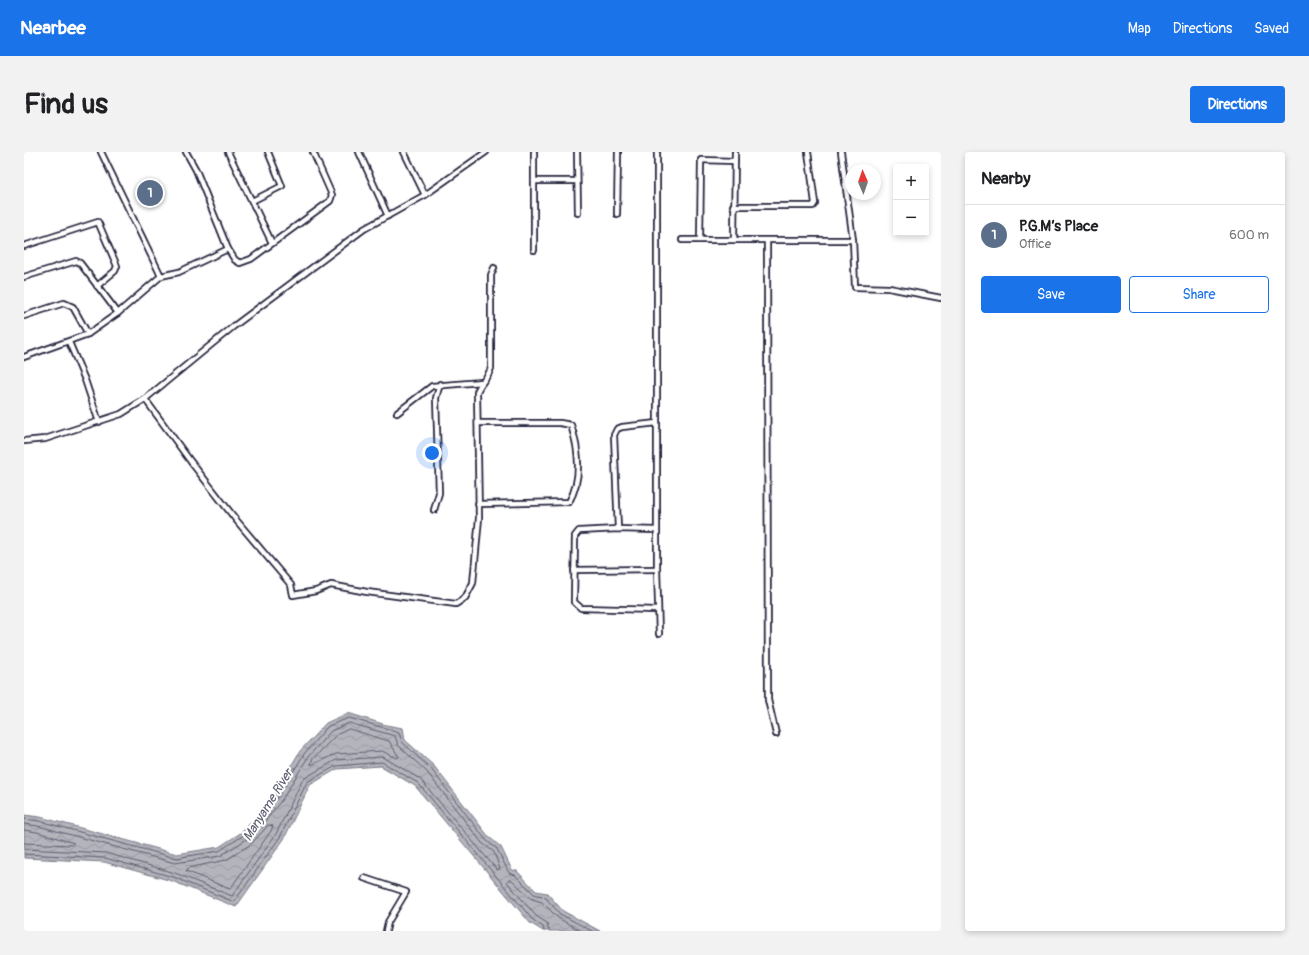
<!DOCTYPE html>
<html lang="en">
<head>
<meta charset="utf-8">
<style>
  body { margin:0; font-family:Pangolin,sans-serif; background:#f2f2f2; color:#202124 }
  .controls { position:absolute; right:12px; top:12px; display:grid; overflow:hidden; border-radius:4px; box-shadow:0 2px 6px #0003 }
  .controls button { width:36px; height:36px; display:grid; place-items:center; padding:0; border:0; border-bottom:1px solid #e0e0e0; background:#fff; color:#202124; font:20px sans-serif }
  .compass { position:absolute; left:821px; top:12px; width:36px; height:36px; border-radius:50%; background:#fff; box-shadow:0 2px 6px #0003; rotate:358deg }
  .you { position:absolute; left:408px; top:301px; width:14px; height:14px; margin:-10px; border:3px solid #fff; border-radius:50%; background:#1a73e8; box-shadow:0 0 0 6px #1a73e833 }
  .badge { display:grid; place-items:center; width:26px; height:26px; border-radius:50%; background:#1a73e8; color:#fff; font-size:13px; font-weight:700 }
  .pin { position:absolute; translate:-50% -50%; border:2px solid #fff; box-shadow:0 1px 4px #0006 }
  .list { margin:0; padding:0; list-style:none }
  h2 { display:flex; justify-content:space-between; align-items:center; height:52px; margin:0; padding:0 16px; font-size:17px }
  h2 small { font-size:13px; font-weight:400; color:#757577 }
  .list li { display:grid; grid-template-columns:26px 1fr auto; gap:12px; align-items:center; box-sizing:border-box; height:60px; padding:0 16px; border-top:1px solid #e0e0e0 }
  .list b { display:block; font-size:15px; white-space:nowrap }
  .list p { margin:0; font-size:13px; white-space:nowrap; color:#757577 }
  .list em { font-size:13px; font-style:normal; color:#757577 }
  .actions { display:flex; gap:8px; padding:12px 16px }
  .actions a { flex:1; padding:9px 0; border:1px solid #1a73e8; border-radius:4px; text-align:center; font-size:14px; color:#1a73e8 }
  .actions .main { background:#1a73e8; color:#fff }
  .map { position:relative; flex:none; width:917px; height:779px; overflow:hidden; border-radius:4px }
  header { display:flex; align-items:center; gap:24px; box-sizing:border-box; height:56px; padding:0 20px; background:#1a73e8; color:#fff }
  header strong { font-size:19px }
  nav { display:flex; gap:22px; margin-inline-start:auto; font-size:14px }
  .intro { display:flex; align-items:center; justify-content:space-between; box-sizing:border-box; height:96px; padding:0 24px }
  h1 { margin:0; font-size:28px }
  .button { padding:10px 18px; border-radius:4px; background:#1a73e8; color:#fff; font-size:14px; font-weight:700 }
  main { display:flex; gap:24px; padding:0 24px }
  aside { flex:1; background:#fff; border-radius:4px; box-shadow:0 2px 6px #0003 }
  .map>svg:first-child { display:block }
  .water { fill:url(#water-waves); stroke:#7a7a88 }
  .lines { fill:none; stroke-linecap:round; stroke-linejoin:round }
  .shore { stroke:#5c5c6f; stroke-width:1 }
  .minor-casing { stroke:#22223b; stroke-width:8 }
  .minor { stroke:#fff; stroke-width:4.5 }
  .labels { text-anchor:middle; dominant-baseline:central; stroke-width:4; stroke-linejoin:round; paint-order:stroke }
  .water-label { font-size:13px; font-style:italic; fill:#5c5c6f; stroke:#fff }
</style>
</head>
<body>
<header>
<strong>Nearbee</strong>
<nav><a>Map</a><a>Directions</a><a>Saved</a></nav>
</header>
<div class="intro"><h1>Find us</h1><a class="button">Directions</a></div>
<main>
<div class="map">
<svg width="917" height="779" viewBox="0 0 917 779">
  <defs>
    <pattern id="water-waves" width="16" height="10" patternUnits="userSpaceOnUse"><rect width="16" height="10" fill="#b4b4bc"/><path d="M0 5q4-4 8 0t8 0" fill="none" stroke="#9a9aa2"/></pattern>
  </defs>
  <rect width="100%" height="100%" fill="#fff"/>
  <filter id="ink" filterUnits="userSpaceOnUse"><feTurbulence type="fractalNoise" baseFrequency=".025" numOctaves="2"/><feDisplacementMap in="SourceGraphic" scale="8" xChannelSelector="R" yChannelSelector="G"/><feConvolveMatrix kernelMatrix="1 2 1 2 8 2 1 2 1" color-interpolation-filters="sRGB"/></filter>
  <g filter="url(#ink)">
    <!-- water -->
    <path class="water" d="M324,561L362,573L379,576L381,588L410,614L465,685L477,695L488,718L493,719L512,739L523,741L539,759L576,779H519L506,771L391,634L357,614L313,617L286,633L260,687L212,755L148,729L80,710L0,706V663L16,665L153,702L195,695L218,680L236,661L251,641L276,599L302,571Z"/>
    <g class="lines">
      <!-- shore -->
      <g class="shore">
        <path d="M325,577L365,589L375,605L373,606L358,599L312,602L287,613L288,608L311,584Z"/>
        <path d="M0,667L15,669L152,706L195,699L220,683L239,664L255,643L280,602L304,574L325,566L375,580L378,590L407,617L462,688L473,697L485,721L491,723L510,742L521,745L536,762L568,779"/>
        <path d="M0,672L14,674L151,711L196,704L223,687L243,667L259,646L284,605L307,579L325,571L371,584L374,593L403,620L458,691L470,700L476,717L473,718L396,627L359,605L312,608L279,627L252,682L208,744L151,721L82,701L0,697"/>
        <path d="M245,673L249,674L247,679L206,737L162,719L164,716L202,708L227,692Z"/>
        <path d="M0,678L13,680L50,691L48,693L0,691"/>
        <path d="M0,702L81,706L149,725L210,750L256,685L283,630L312,614L358,610L394,631L508,767L519,775L520,779"/>
        <path d="M525,779L523,771L512,764L483,730L484,728H488L508,747L518,750L534,766L557,779"/>
      </g>
      <defs>
        <g id="minor">
          <path d="M77,0L137,124"/>
          <path d="M162,0L172,18L204,97L211,108L216,111L227,107L306,49L308,43L289,0"/>
          <path d="M204,0L248,91"/>
          <path d="M335,0L364,64"/>
          <path d="M380,0L401,43"/>
          <path d="M510,0V98"/>
          <path d="M553,0L554,61"/>
          <path d="M633,0V417L635,482"/>
          <path d="M817,0L829,88L831,135L865,136L917,146"/>
          <path d="M510,29H553"/>
          <path d="M228,49L258,34L244,0"/>
          <path d="M709,54H789L791,51L784,0"/>
          <path d="M593,62L594,0"/>
          <path d="M658,88H829"/>
          <path d="M676,88L677,8L711,9"/>
          <path d="M710,88L711,0"/>
          <path d="M743,89L744,548L752,582"/>
          <path d="M0,94L74,70L93,114L91,119L73,134"/>
          <path d="M0,125L52,109L56,111L94,161"/>
          <path d="M0,164L40,151L49,155L64,182"/>
          <path d="M45,190L61,228L75,270"/>
          <path d="M0,205L64,182L94,161L137,124L155,120L204,97"/>
          <path d="M121,247L167,310L213,369L267,433L269,443L292,439L307,433L343,440L432,452L441,446L449,431L455,366L453,240C456,231 464,226 467,216V123L470,116"/>
          <path d="M373,261L408,234L458,230"/>
          <path d="M454,271H536L547,273C555,298 558,327 545,350L454,352"/>
          <path d="M0,289L21,287L97,262L121,247L210,174L340,77L401,43L462,0"/>
          <path d="M410,358L415,341L412,246L416,232"/>
          <path d="M594,377L590,283L593,277L598,275L633,271"/>
          <path d="M632,378L594,377L555,379L551,384L550,450L557,456L633,458"/>
          <path d="M550,418L633,417"/>
          <path d="M340,726L382,740L364,770L362,779"/>
        </g>
      </defs>
      <!-- minor casing -->
      <use href="#minor" class="minor-casing"/>
      <!-- minor -->
      <use href="#minor" class="minor"/>
    </g>
  </g>
  <g class="labels">
    <!-- water labels -->
    <g class="water-label">
      <text transform="translate(244 653) rotate(-58)">Manyame River</text>
    </g>
  </g>
</svg>
<div class="controls">
<button>+</button>
<button>−</button>
</div>
<svg class="compass" viewBox="-18 -18 36 36"><path d="M0-13l5 13h-10z" fill="#e53935"/><path d="M0 13l5-13h-10z" fill="#757577"/></svg>
<div class="you"></div>
<div class="pin badge" style="left:126px;top:41px;background:#5c6f8a">1</div>
</div>
<aside>
<h2>Nearby<small></small></h2>
<ul class="list">
<li><span class="badge" style="background:#5c6f8a">1</span><div><b>P.G.M’s Place</b><p>Office</p></div><em>600 m</em></li>
</ul>
<div class="actions"><a class="main">Save</a><a>Share</a></div>
</aside>
</main>
</body>
</html>
